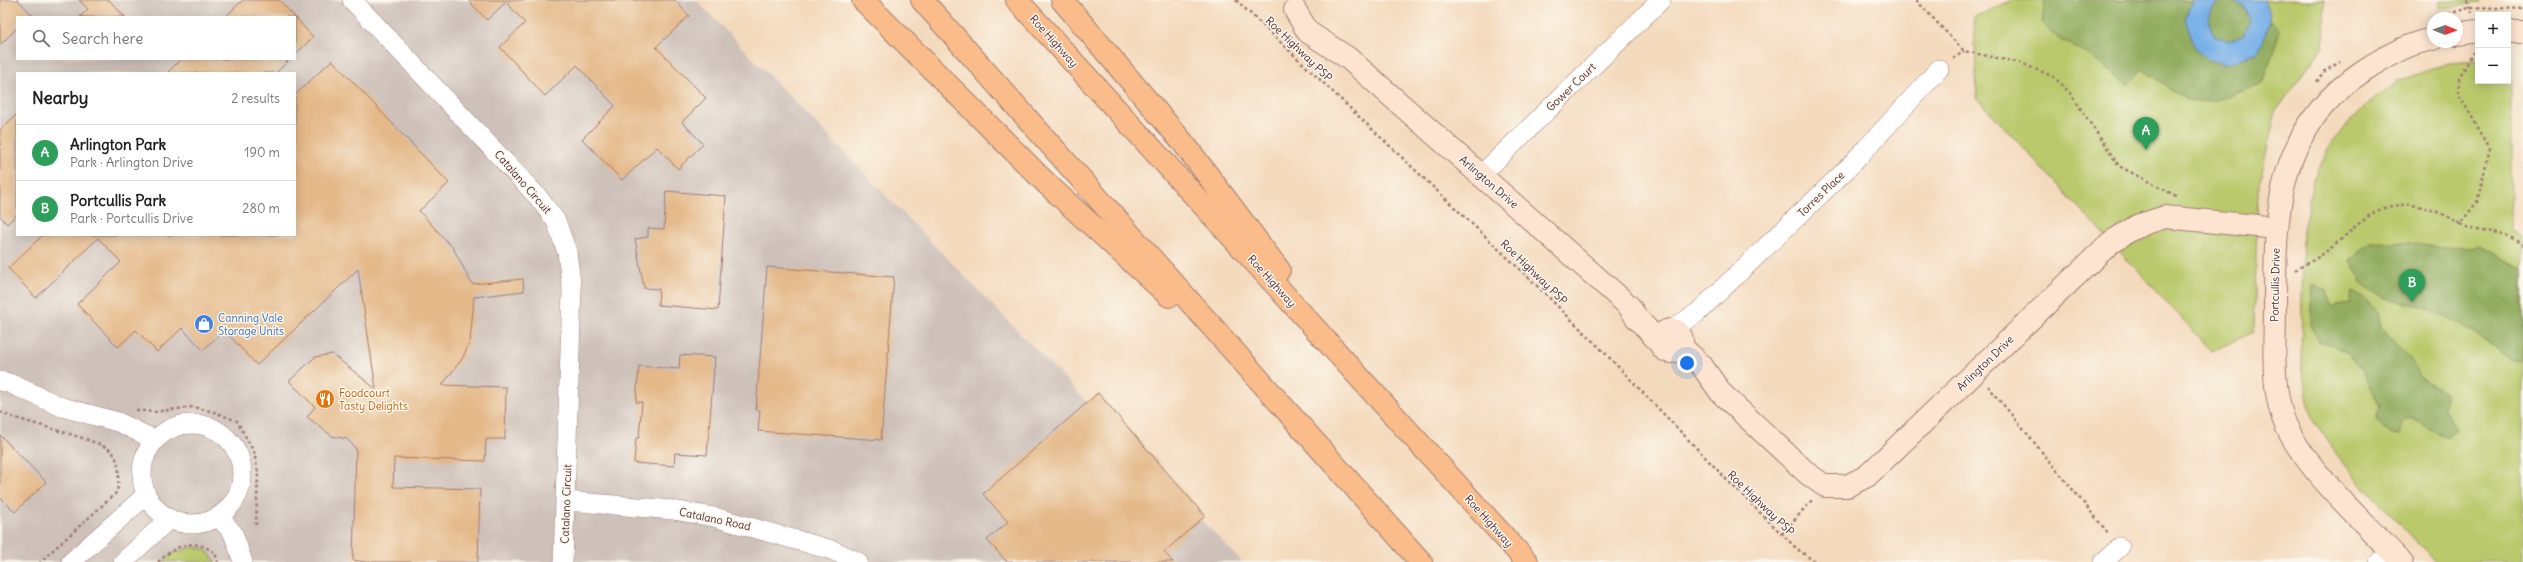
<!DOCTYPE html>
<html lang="en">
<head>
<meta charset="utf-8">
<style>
  body { margin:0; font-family:Delius,sans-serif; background:#f2f2f2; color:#202124 }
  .controls { position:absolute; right:12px; top:12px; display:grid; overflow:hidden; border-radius:0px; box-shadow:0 2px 10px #0003 }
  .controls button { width:36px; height:36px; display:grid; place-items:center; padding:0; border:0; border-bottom:1px solid #e0e0e0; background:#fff; color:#202124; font:20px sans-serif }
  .compass { position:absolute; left:2427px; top:12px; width:36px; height:36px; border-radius:50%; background:#fff; box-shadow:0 2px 10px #0003; rotate:91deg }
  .you { position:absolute; left:1687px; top:363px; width:14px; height:14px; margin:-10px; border:3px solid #fff; border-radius:50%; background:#1a73e8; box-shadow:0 0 0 6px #1a73e833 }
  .badge { display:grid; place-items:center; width:26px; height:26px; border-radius:50%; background:#c8321e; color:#fff; font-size:13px; font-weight:700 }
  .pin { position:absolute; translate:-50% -33px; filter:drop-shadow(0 1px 2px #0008) }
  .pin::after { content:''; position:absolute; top:21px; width:14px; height:12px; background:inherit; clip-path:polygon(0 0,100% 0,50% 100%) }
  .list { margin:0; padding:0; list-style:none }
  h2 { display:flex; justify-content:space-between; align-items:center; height:52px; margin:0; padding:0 16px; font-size:17px }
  h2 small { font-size:13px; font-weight:400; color:#757577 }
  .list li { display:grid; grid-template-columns:26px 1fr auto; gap:12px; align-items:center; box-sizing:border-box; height:56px; padding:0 16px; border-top:1px solid #e0e0e0 }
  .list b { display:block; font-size:15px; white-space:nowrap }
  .list p { margin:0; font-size:13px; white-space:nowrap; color:#757577 }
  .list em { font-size:13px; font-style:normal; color:#757577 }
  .icon { flex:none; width:22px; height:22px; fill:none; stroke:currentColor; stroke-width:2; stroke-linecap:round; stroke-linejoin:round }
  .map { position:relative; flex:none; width:2523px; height:562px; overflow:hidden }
  .search { position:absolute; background:#fff; box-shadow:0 2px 10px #0003; left:16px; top:16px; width:280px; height:44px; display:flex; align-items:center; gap:10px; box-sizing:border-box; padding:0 14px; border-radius:0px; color:#757577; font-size:15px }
  .panel { position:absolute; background:#fff; box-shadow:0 2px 10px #0003; left:16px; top:72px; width:280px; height:164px; border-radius:0px }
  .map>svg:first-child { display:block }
  .industrial { fill:#cec1ba; fill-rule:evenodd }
  .green { fill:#bac96c; stroke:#82744c }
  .forest { fill:#93ad60; stroke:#6e6646 }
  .water { fill:#78b0e8; stroke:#61688a }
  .building { fill:#e4b888 }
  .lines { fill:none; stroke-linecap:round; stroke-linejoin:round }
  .street-casing { stroke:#9f7c74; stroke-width:20 }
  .secondary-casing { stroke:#9f7c74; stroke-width:24 }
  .highway-casing { stroke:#9f7c74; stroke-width:24 }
  .path { stroke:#9f7c74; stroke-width:2.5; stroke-dasharray:3 3; stroke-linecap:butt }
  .street { stroke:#fff; stroke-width:19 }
  .secondary { stroke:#fde4d0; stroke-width:22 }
  .highway { stroke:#f9bc8a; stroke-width:22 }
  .labels { text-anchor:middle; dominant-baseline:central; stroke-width:3; stroke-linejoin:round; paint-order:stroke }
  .street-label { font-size:11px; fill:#4a1f2b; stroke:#fbf7ec }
  .shop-label { font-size:11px; fill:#366cbe; stroke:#fbf7ec; text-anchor:start }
  .food-label { font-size:11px; fill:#c56008; stroke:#fbf7ec; text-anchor:start }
</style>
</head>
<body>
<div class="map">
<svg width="2523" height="562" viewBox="0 0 2523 562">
  <rect width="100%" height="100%" fill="#fbf7ec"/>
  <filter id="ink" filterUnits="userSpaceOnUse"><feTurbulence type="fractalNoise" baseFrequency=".025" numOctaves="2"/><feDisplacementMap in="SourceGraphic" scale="8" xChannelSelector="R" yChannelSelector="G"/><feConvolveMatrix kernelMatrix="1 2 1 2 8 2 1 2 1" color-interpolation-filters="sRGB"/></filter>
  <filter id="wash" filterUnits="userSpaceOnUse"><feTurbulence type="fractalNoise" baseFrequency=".012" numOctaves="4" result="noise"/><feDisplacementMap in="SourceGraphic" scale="16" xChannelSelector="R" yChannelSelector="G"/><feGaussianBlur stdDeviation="0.9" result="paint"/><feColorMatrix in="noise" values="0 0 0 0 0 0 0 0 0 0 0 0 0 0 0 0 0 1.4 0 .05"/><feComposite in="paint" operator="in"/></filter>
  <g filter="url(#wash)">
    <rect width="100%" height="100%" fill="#f4dabd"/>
    <!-- industrial -->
    <path class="industrial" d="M0,0H696L1242,562H0ZM17,17H295V59H17ZM17,73H295V235H17Z"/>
    <!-- green -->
    <g class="green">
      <path d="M2013,0H2325L2323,47L2276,111L2258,189L2254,332L2212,351L1977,98L1974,17Z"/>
      <path d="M2440,0H2478L2480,3L2440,7Z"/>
      <path d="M2508,59H2511V230L2523,238V562H2436L2345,466L2312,419L2301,365L2303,231L2313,182L2331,143L2363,108L2398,81L2449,63L2478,61V81H2508Z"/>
      <path d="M192,547L205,549L216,562H164L173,553Z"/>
    </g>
    <!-- forest -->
    <g class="forest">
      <circle cx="2229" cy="20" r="21"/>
      <path d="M2045,0H2193L2185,20L2197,51L2258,52L2271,21L2280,31L2263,83L2218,100L2190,102L2142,69L2128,85L2086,53L2062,41L2042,24Z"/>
      <path d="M2369,242L2412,243L2441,248L2479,246L2523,269V361L2511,360L2460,323L2422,306L2390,300L2363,285L2350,260Z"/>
      <path d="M2313,284L2327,291L2333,306L2350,303L2353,292L2364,297L2378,312L2381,327L2412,361L2419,376L2446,393L2443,409L2456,429L2447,438L2413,419L2402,421L2401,435L2390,433L2376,420L2380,407C2366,376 2356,347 2319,342L2311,324Z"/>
    </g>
    <!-- water -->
    <path class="water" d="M2193,0H2224L2214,5L2208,20L2214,35L2228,41L2243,36L2250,21L2244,6L2233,0H2264C2275,23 2267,30 2258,52L2227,64L2209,60L2197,51L2185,20Z"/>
    <g id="blocks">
      <!-- building -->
      <g class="building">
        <path d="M0,0H18L34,17H17V28L0,45Z"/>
        <path d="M79,0H109L125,17H80L88,9Z"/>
        <path d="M243,0H279L295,17H225Z"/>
        <path d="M468,0H675L689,16L656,47L706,98L682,122L703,144L678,169L657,147L622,180L582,139L615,106L577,65L545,96L500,47L525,23L506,2L487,20Z"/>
        <path d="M295,17L313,37L295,55Z"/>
        <path d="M181,59H290L276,73H167Z"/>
        <path d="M332,60L449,183L419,211L453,248L472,284L523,279L524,291L474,297L470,342L462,359L442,385L506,387L505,439H486L485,461L394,458L393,487L480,489L478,562H366L353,560L356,449L347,439L332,436L307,417L315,407L289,381L315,357L332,354L376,389L358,269L257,365L224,330L203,350L182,328L157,352L136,330L118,347L77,304L121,262L98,238L36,298L8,268L43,235H295V95Z"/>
        <path d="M17,114V214L7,224L0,216V130Z"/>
        <path d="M666,191L726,196L718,310L658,305L659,289L644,288L635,239L648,237V228L664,229Z"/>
        <path d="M767,267L894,277L881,440L758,431L760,410H756Z"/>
        <path d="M680,355L715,357L707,455L675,453L674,466L634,463L636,438H639L642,402H636L639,366L679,369Z"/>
        <path d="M1098,393L1205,516L1164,552L1173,562H1007L987,540L1008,522L983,494Z"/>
        <path d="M0,435L46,482L15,512L0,497Z"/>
      </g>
    </g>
  </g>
  <g filter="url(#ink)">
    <use href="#blocks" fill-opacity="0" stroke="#9f7c74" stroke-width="1"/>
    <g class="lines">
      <defs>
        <g id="street">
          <path d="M352,0L538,197L556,221L567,252L572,290L563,562"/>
          <path d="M1481,175L1661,0"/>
          <path d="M1671,330L1697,313L1850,166L1939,69"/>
          <path d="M0,381L9,383L62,407L118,422L155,440"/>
          <circle cx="192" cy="474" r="50"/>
          <path d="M567,501L673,510L714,517L832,550L858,562"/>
          <path d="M219,517L233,533L243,562"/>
          <path d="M71,562L146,495"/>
          <path d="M123,562L169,519"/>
          <path d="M2103,562L2120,547"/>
          <path d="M2379,562L2391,551"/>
        </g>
        <g id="secondary">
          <path d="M1295,10L1308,32L1348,58L1629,306L1636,317L1660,343"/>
          <path d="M2508,32H2523"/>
          <path d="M2457,34L2478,31"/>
          <circle cx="1671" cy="341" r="11"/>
          <path d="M1681,346L1702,366L1721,393L1808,474L1825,486H1847L1867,476L2111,242L2137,226L2165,217L2277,228"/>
          <path d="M2401,562C2367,524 2300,466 2283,418C2271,382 2275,344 2275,306C2275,211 2276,130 2363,71C2384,57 2408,43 2433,39"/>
        </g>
        <g id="highway">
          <path d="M863,0L1048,185L1169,296"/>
          <path d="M922,0L1421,562"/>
          <path d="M1017,0L1527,562"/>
          <path d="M1062,0L1185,145L1279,270"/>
        </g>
      </defs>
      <!-- street casing -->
      <use href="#street" class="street-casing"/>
      <!-- secondary casing -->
      <use href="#secondary" class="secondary-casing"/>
      <!-- highway casing -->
      <use href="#highway" class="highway-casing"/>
      <!-- path -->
      <g class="path">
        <path d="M1236,0L1529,278L1602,350L1731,484L1796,548L1815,562"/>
        <path d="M1916,0L1964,51L2021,63L2054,77L2070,93L2119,166L2178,197"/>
        <path d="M2468,0L2472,13"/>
        <path d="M2431,19L2472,7L2523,9"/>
        <path d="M1953,59L1964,51"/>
        <path d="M2317,82L2323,72L2340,62"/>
        <path d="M2460,224C2485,237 2499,225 2523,245"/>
        <path d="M2295,270C2304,265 2315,260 2324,253C2340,242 2353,227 2369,216C2399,195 2433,207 2460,224L2477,202L2490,148L2459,95V79L2474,51"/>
        <path d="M1988,386L2109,534"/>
        <path d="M136,410L153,412L193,407L214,412L237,421L254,452L258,472L256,525"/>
        <path d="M0,412C20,422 105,440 113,453C121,465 119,478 117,492L40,562"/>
        <path d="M1782,534L1812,500"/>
        <path d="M158,562C176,545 194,537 215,553L218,562"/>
      </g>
      <!-- street -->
      <use href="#street" class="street"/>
      <!-- secondary -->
      <use href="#secondary" class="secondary"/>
      <!-- highway -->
      <use href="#highway" class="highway"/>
    </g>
  </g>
  <!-- icons -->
  <defs>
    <symbol id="shop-disc" viewBox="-11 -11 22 22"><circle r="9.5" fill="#3f7fe0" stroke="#fbf7ec"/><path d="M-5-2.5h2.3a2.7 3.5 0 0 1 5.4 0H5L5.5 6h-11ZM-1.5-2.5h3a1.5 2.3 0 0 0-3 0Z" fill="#fff"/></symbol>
    <symbol id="restaurant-disc" viewBox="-11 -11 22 22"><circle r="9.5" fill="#e8710a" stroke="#fbf7ec"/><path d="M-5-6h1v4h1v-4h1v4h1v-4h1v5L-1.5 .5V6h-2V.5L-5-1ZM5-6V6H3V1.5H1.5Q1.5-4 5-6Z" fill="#fff"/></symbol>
  </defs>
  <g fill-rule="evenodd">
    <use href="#shop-disc" x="193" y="313" width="22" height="22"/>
    <use href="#restaurant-disc" x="314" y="388" width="22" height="22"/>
  </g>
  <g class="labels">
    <!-- street labels -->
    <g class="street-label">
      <text transform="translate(1054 41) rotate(48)">Roe Highway</text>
      <text transform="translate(1299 49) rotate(44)">Roe Highway PSP</text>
      <text transform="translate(1571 87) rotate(-44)">Gower Court</text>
      <text transform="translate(523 182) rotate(49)">Catalano Circuit</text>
      <text transform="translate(1489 182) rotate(41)">Arlington Drive</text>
      <text transform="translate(1821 194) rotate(-44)">Torres Place</text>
      <text transform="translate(1534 272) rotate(44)">Roe Highway PSP</text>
      <text transform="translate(1272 281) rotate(48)">Roe Highway</text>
      <text transform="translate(2275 285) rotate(-89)">Portcullis Drive</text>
      <text transform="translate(1985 363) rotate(-44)">Arlington Drive</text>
      <text transform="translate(1761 503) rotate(44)">Roe Highway PSP</text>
      <text transform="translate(566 504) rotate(-88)">Catalano Circuit</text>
      <text transform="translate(715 519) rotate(12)">Catalano Road</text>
      <text transform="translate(1489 521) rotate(48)">Roe Highway</text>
    </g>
    <!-- shop labels -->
    <g class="shop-label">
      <text x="218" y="318">Canning Vale<tspan x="218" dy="13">Storage Units</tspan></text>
    </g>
    <!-- food labels -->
    <g class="food-label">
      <text x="339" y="393">Foodcourt<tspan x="339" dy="13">Tasty Delights</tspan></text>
    </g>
  </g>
</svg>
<div class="controls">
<button>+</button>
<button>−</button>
</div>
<svg class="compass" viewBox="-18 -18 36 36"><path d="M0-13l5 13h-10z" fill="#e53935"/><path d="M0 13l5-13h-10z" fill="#757577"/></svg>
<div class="you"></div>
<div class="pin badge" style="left:2146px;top:150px;background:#2e9e5b">A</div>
<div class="pin badge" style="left:2412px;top:302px;background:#2e9e5b">B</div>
<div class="search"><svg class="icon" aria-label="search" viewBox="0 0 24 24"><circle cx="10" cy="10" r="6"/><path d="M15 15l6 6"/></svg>Search here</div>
<section class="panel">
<h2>Nearby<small>2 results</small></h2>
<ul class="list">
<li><span class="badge" style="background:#2e9e5b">A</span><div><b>Arlington Park</b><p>Park · Arlington Drive</p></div><em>190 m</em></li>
<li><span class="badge" style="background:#2e9e5b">B</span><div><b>Portcullis Park</b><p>Park · Portcullis Drive</p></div><em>280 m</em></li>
</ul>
</section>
</div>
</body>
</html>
